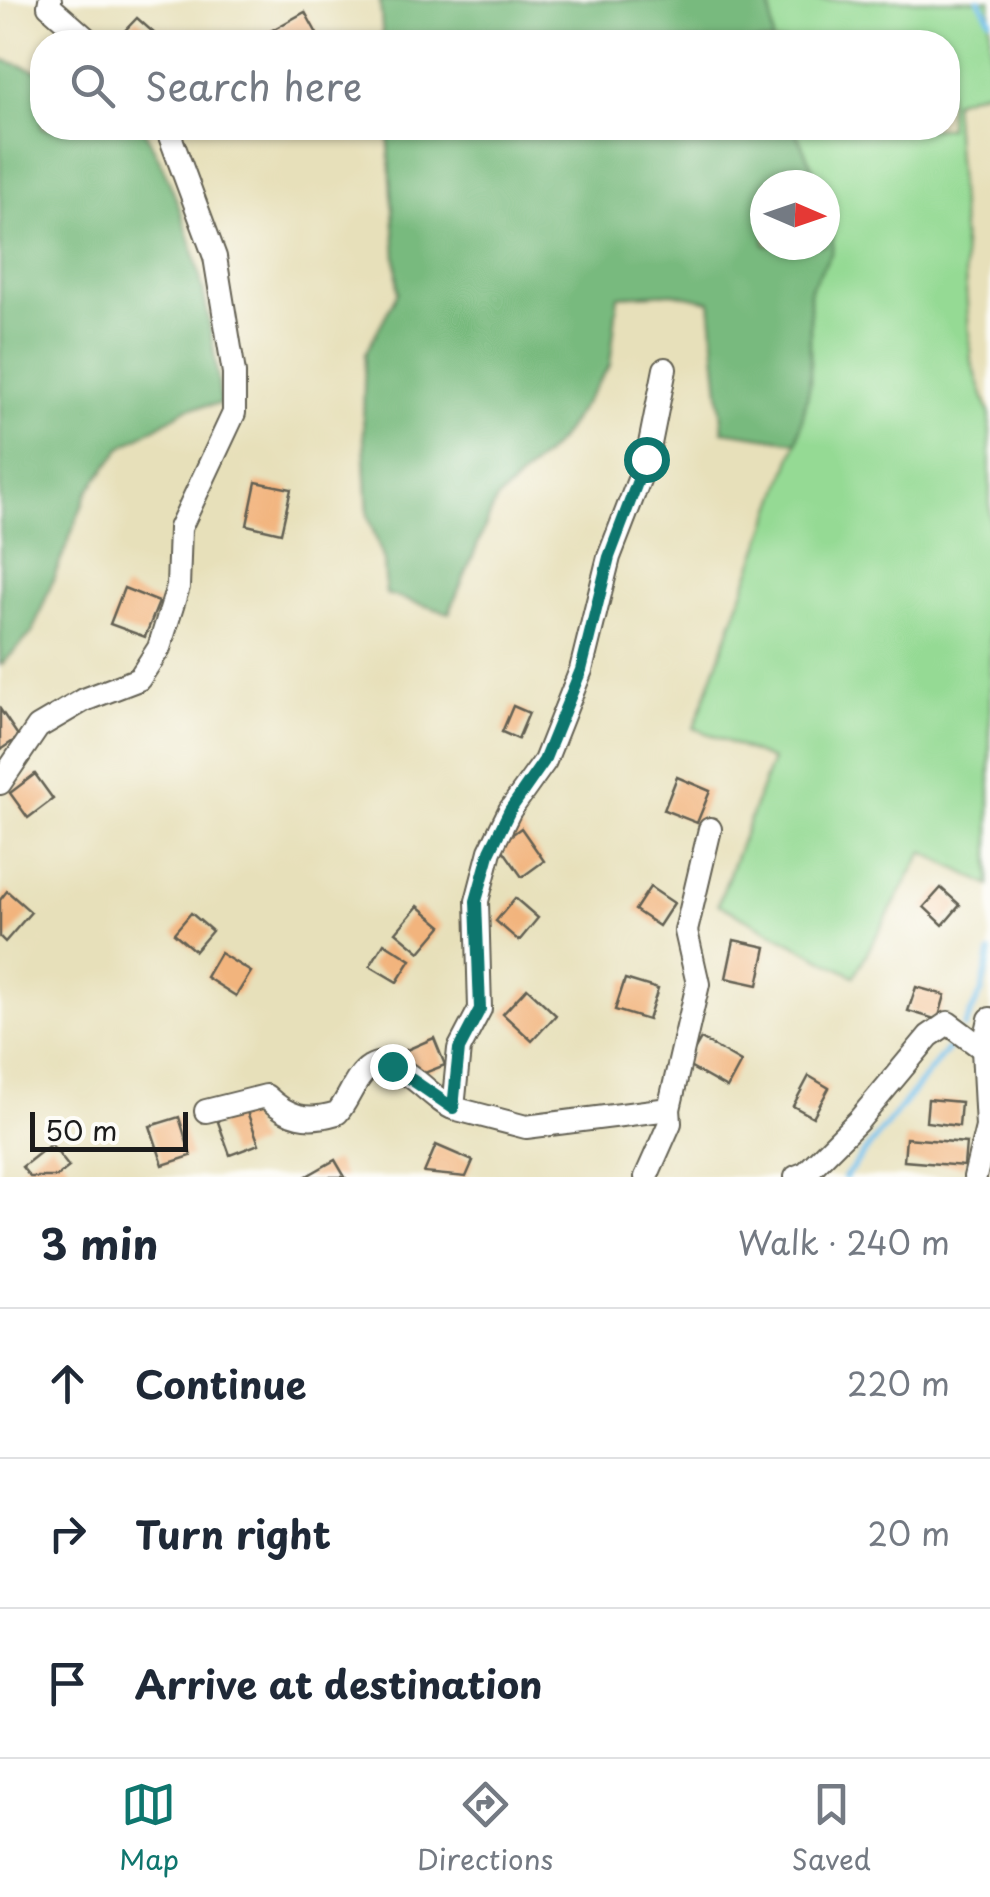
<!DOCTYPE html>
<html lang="en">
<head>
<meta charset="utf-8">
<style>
  body { margin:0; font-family:"Playpen Sans",sans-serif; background:#f6f6f7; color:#1f2937 }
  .compass { position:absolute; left:750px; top:170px; width:90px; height:90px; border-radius:50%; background:#fff; box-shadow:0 2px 8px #0004; rotate:92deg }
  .scale { position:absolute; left:30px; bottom:25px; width:158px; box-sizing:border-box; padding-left:10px; border:5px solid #1c1c1c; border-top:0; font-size:28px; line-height:35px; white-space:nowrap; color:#1c1c1c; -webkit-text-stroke:8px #fdfcf7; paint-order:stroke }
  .stop { position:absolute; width:30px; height:30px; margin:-22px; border:8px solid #0f766e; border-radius:50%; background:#fff }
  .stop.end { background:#0f766e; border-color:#fff; box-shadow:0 2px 10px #0008 }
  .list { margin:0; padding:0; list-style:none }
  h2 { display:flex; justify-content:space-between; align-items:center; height:130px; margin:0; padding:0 40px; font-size:42px }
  h2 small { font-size:32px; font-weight:400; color:#747a83 }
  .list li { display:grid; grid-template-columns:65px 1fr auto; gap:30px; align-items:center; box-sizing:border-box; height:150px; padding:0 40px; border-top:2px solid #e0e1e3 }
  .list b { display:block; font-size:38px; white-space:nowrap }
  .list em { font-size:32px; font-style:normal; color:#747a83 }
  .icon { flex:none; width:55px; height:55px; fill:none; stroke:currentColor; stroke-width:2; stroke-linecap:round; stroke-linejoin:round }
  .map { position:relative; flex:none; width:990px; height:1177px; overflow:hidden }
  .search { position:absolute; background:#fff; box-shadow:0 2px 8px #0004; left:30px; right:30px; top:30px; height:110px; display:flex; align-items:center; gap:25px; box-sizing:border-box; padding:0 35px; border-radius:40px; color:#747a83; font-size:38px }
  .sheet { height:580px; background:#fff }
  nav { display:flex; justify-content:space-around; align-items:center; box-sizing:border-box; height:140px; border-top:2px solid #e0e1e3; background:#fff; font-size:28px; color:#747a83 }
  nav a { display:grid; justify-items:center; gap:5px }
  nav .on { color:#0f766e }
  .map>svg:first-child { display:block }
  .green { fill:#95da94; stroke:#587b58; stroke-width:2.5 }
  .forest { fill:#78ba7e; stroke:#4a6b4d; stroke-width:2.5 }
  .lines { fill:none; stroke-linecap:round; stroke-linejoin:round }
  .stream { stroke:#6fbeea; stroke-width:6 }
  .building { fill:#f2b47d }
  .minor-casing { stroke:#636153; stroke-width:26 }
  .minor { stroke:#fff; stroke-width:22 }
  .route { stroke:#0f766e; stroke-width:12 }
</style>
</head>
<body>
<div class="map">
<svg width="990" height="1177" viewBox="0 0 990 1177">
  <rect width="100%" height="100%" fill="#fdfcf7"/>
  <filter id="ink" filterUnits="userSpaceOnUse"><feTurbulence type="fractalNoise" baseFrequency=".01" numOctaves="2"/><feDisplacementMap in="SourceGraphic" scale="20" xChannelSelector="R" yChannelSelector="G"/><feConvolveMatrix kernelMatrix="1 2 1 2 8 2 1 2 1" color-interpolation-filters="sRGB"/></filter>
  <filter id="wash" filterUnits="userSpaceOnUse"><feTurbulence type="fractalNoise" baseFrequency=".0048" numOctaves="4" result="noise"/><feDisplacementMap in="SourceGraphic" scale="40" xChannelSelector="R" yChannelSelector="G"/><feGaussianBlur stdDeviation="2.25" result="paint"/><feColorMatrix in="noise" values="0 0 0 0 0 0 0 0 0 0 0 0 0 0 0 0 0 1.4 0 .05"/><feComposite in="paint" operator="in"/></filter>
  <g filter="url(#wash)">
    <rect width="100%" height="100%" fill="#e7e0ba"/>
    <!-- green -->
    <path class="green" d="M770,0H990V89L953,101L971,360L990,416V886L923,852L854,976L718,904L772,760L694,728L797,442L810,384V289L832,252L833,215L825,185H820L794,128H948V42H773Z"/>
    <!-- forest -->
    <g class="forest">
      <path d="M380,0H770L773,42H383Z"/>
      <path d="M0,59L42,72V128H143C193,218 209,303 221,404L188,408L121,448L88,491L32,633L0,666Z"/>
      <path d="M388,128H794L820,185H765V245H825V197L833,215L832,252L810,289V384L797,442L723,431L710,301L673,293L618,296L610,365L557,443L496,501L449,613L386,594L384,561L368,516L363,419L365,354L398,292Z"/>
    </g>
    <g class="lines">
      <!-- stream -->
      <g class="stream">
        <path d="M979,0L990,19"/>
        <path d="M964,1027L982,991L990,953"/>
        <path d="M845,1177L957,1037"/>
      </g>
    </g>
    <g id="blocks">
      <!-- building -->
      <g class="building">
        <path d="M305,12L321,41L273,42L267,33Z"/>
        <path d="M137,18L164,42H114Z"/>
        <path d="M256,482L291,489L281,533L247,525Z"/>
        <path d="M124,588L159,602L145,637L110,624Z"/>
        <path d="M513,706L529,713L518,739L502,732Z"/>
        <path d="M0,709L19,737L0,750Z"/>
        <path d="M35,774L53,799L28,818L10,793Z"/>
        <path d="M677,777L710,791L697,823L664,810Z"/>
        <path d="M521,828L544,861L522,877L499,844Z"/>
        <path d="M650,887L674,903L659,926L635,910Z"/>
        <path d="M941,888L960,905L943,925L924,907Z"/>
        <path d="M7,891L31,912L5,942L0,937V900Z"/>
        <path d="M515,898L538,918L519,941L496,921Z"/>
        <path d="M418,906L442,926L420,952L396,932Z"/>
        <path d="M191,913L212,931L195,951L174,933Z"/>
        <path d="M734,940L766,947L758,985L726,978Z"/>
        <path d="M384,943L411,960L397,982L370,966Z"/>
        <path d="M220,953L251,972L236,996L206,977Z"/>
        <path d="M625,979L658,989L648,1020L615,1010Z"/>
        <path d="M916,987L945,995L938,1020L908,1011Z"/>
        <path d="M527,988L556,1015L532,1041L503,1014Z"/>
        <path d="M434,1038L445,1065L412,1078L402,1052Z"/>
        <path d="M701,1039L741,1062L727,1088L686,1065Z"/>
        <path d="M809,1076L829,1088L813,1117L793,1106Z"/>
        <path d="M928,1099L961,1102L959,1126L926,1122Z"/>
        <path d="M246,1109L259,1144L230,1155L217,1119Z"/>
        <path d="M179,1117L191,1156L163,1165L150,1126Z"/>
        <path d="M906,1138L966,1143L964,1166L904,1161Z"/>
        <path d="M51,1144L69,1167L56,1177H30L22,1167Z"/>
        <path d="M436,1145L473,1161L466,1177L424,1173Z"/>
        <path d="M335,1160L345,1177H305Z"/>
      </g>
    </g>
  </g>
  <g filter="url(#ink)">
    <use href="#blocks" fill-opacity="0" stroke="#636153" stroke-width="2.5"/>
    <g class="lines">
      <defs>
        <g id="minor">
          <path d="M50,0L49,6L90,42"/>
          <path d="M0,783L38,727L84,700L139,679L159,648L178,587L180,528L234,413V373L215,257L167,128"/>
          <path d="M669,1109L698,984L686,931L710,829"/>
          <path d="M206,1111L266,1096C289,1118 307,1122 337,1113C349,1100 355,1076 370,1067C396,1050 431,1100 453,1108"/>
          <path d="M646,1177L670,1123L669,1109L526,1127L453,1108L459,1049L480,1009L477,901L490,851L510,810L545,761L581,670L609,557L647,459L665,369"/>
          <path d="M796,1177L806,1173L859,1120L929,1036L948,1023L983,1049"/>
          <path d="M975,1177L987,1127L983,1049L990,1019"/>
        </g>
      </defs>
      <!-- minor casing -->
      <use href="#minor" class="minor-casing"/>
      <!-- minor -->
      <use href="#minor" class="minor"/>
    </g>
  </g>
  <g class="lines" filter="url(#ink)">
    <!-- route -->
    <path class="route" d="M392,1066L453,1108L459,1049L480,1009L476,901L490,851L510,810L544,761L581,670L609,557L646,459"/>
  </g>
</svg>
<svg class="compass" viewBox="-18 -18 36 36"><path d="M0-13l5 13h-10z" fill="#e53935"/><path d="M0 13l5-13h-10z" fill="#747a83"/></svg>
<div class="scale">50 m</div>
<div class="stop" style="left:646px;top:459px"></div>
<div class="stop end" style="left:392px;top:1066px"></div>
<div class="search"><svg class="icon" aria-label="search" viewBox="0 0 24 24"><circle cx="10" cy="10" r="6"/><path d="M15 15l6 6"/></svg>Search here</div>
</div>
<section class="sheet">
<h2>3 min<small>Walk · 240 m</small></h2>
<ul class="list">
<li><svg class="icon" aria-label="ahead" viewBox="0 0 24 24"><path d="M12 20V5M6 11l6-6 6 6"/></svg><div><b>Continue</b></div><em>220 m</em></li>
<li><svg class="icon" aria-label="right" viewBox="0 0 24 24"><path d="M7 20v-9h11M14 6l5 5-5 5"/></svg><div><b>Turn right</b></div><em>20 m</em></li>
<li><svg class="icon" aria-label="arrive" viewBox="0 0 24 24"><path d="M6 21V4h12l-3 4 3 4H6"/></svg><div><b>Arrive at destination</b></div></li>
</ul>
</section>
<nav>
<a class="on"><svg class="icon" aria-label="map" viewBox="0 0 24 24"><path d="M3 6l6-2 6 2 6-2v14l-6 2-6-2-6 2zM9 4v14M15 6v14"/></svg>Map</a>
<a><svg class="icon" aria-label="directions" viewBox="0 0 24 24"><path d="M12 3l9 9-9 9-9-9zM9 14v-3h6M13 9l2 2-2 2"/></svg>Directions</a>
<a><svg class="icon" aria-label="saved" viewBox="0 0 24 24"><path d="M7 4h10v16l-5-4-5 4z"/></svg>Saved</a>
</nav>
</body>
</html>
